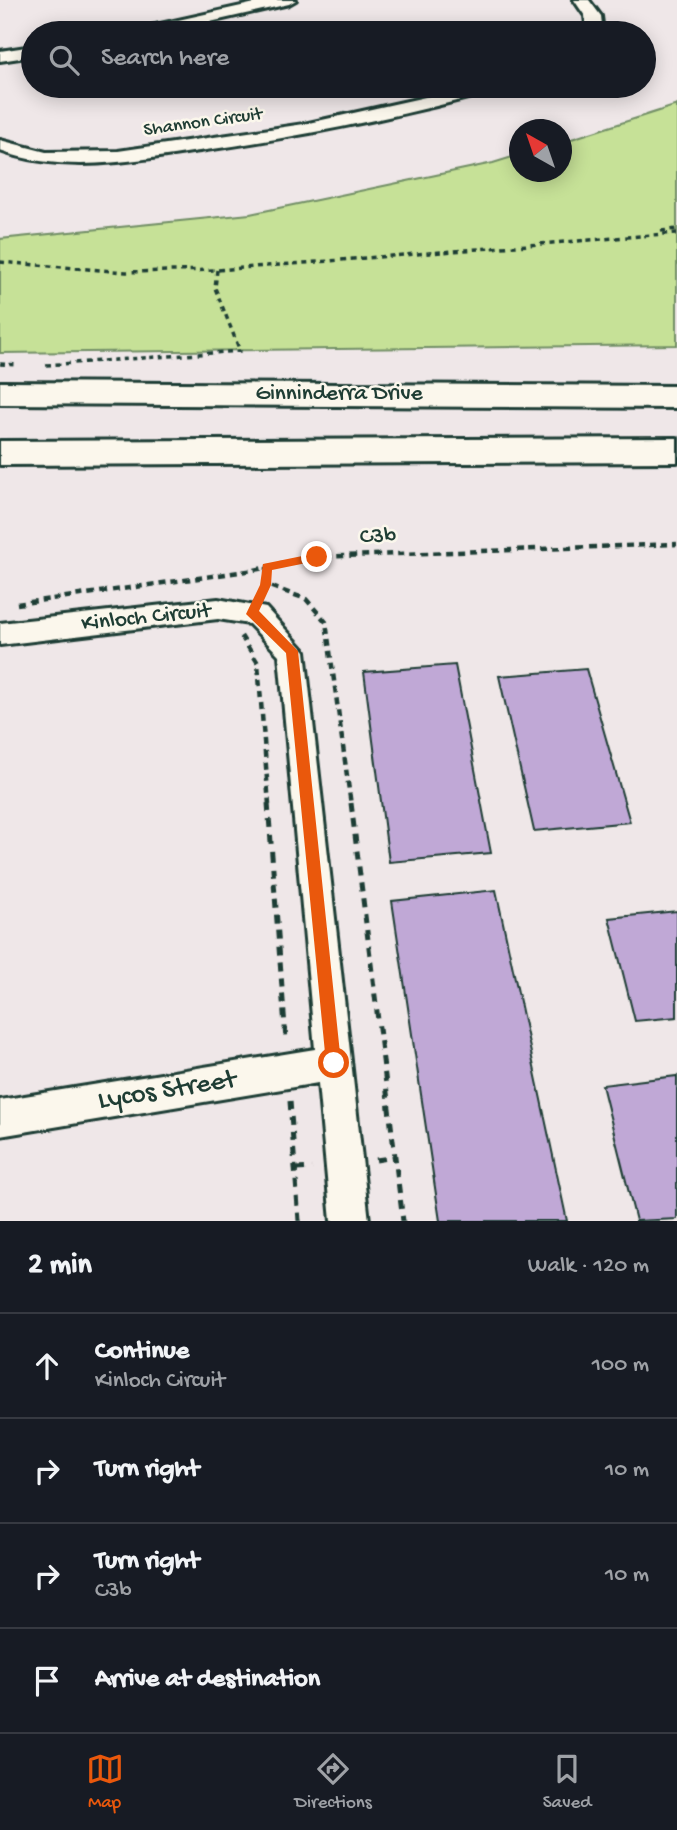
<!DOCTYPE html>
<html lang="en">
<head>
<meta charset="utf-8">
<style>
  body { margin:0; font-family:"Gochi Hand",sans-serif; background:#242831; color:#f1f3f6 }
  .compass { position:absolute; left:509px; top:119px; width:63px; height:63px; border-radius:50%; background:#171b24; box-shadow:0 4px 18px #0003; rotate:320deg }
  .stop { position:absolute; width:21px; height:21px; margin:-16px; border:5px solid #ea580c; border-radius:50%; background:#fff }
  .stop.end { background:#ea580c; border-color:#fff; box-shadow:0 2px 7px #0008 }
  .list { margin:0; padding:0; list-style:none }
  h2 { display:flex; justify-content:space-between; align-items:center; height:91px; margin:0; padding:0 28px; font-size:30px }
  h2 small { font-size:23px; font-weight:400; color:#9ea1a6 }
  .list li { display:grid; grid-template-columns:46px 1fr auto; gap:21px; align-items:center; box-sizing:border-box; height:105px; padding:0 28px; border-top:2px solid #363941 }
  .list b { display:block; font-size:26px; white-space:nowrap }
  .list p { margin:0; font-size:23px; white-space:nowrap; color:#9ea1a6 }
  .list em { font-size:23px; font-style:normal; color:#9ea1a6 }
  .icon { flex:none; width:38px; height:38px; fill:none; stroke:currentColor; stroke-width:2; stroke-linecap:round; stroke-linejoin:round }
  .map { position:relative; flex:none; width:677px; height:1221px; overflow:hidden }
  .search { position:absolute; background:#171b24; box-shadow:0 4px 18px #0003; left:21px; right:21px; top:21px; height:77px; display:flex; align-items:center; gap:18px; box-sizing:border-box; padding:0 24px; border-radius:38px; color:#9ea1a6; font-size:26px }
  .sheet { height:511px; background:#171b24 }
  nav { display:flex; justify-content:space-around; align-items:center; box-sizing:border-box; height:98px; border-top:2px solid #363941; background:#171b24; font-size:19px; color:#9ea1a6 }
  nav a { display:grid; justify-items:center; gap:4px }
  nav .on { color:#ea580c }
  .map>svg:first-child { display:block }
  .green { fill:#c6e197; stroke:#728f66; stroke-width:2 }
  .building { fill:#c0a8d6; stroke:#1f3d34; stroke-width:2 }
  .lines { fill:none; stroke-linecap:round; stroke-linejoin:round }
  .street-casing { stroke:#1f3d34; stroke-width:6 }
  .primary-casing { stroke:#1f3d34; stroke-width:6 }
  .path-far2 { stroke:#1f3d34; stroke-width:3.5; stroke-dasharray:5 4.5; stroke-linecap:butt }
  .path-far1 { stroke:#1f3d34; stroke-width:4.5; stroke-dasharray:7 5; stroke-linecap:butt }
  .path { stroke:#1f3d34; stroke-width:5; stroke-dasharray:9 7; stroke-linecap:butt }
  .street { fill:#fbf7ec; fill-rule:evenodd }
  .primary { fill:#fbf7ec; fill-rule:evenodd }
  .route { fill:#ea580c }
  .labels { text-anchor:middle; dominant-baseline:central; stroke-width:5; stroke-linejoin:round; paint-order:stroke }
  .far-street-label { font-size:19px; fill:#1f3d34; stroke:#fbf7ec }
  .street-label { font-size:23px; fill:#1f3d34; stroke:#fbf7ec }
  .near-street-label { font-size:28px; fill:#1f3d34; stroke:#fbf7ec }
</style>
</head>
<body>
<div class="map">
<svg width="677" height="1221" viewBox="0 0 677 1221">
  <rect width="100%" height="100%" fill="#efe7e8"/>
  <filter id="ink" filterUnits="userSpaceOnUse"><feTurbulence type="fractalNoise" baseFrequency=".0143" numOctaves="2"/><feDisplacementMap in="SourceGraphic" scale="14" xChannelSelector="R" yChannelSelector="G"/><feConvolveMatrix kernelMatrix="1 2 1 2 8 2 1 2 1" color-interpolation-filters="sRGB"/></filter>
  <g filter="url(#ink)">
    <!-- green -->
    <path class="green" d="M677,105V345L0,353V239L250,214L493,163L519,155L520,172H562V142Z"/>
    <!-- building -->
    <g class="building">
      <path d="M455,665L491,853L389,862L364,672Z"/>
      <path d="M586,669L630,822L534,831L499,676Z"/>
      <path d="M496,890L567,1221H440L392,901Z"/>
      <path d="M677,911V1017L635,1021L609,918Z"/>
      <path d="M677,1076V1219L636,1221L602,1085Z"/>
    </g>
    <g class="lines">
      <defs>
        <g id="street">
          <path d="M269,0H296L289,4L162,33H134L142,28Z"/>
          <path d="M574,0H589L601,16L603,33H587L585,16Z"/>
          <path d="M33,46V56L0,61V51Z"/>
          <path d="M475,86H501L499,90C402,116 305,136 206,150C137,160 67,175 0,151V140L46,152L118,151L304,124Z"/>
          <path d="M218,599L266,608L305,651L369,1221H331L318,1083L0,1136V1100L315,1049L279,655L249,624L218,619L0,645V623Z"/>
        </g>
        <g id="primary">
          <path d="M0,382L677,386V408L0,404Z"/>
          <path d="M677,438V462L0,465V441Z"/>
        </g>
      </defs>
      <!-- street casing -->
      <use href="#street" class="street-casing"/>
      <!-- primary casing -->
      <use href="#primary" class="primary-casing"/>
      <!-- path-far2 -->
      <g class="path-far2">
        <path d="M661,231L677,229"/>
        <path d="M0,262L126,272L217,270L677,233"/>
        <path d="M0,364L17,365"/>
        <path d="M46,365L240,351L215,288L217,270"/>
      </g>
      <!-- path-far1 -->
      <g class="path-far1">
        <path d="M267,567L266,585L306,599L326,622L351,805"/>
        <path d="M17,604L254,570L317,557L677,544"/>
        <path d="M241,636L258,663L269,805"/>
      </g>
      <!-- path -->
      <g class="path">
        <path d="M268,803L286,1040"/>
        <path d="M351,803L403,1221"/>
        <path d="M290,1101L299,1221"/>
        <path d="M376,1160L395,1157"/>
        <path d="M296,1169L312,1168"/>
      </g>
      <!-- street -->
      <use href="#street" class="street"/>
      <!-- primary -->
      <use href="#primary" class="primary"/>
    </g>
  </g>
  <!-- route -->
  <path class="route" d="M317,553L321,554V560L272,570L271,585L259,611L298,651L341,1063L334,1070L326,1063L286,653L246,614L260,585L263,564Z"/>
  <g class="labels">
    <!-- far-street labels -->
    <g class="far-street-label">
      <text transform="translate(203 123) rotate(-8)">Shannon Circuit</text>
    </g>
    <!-- street labels -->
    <g class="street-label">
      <text x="339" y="394">Ginninderra Drive</text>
      <text transform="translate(378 537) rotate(-2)">C3b</text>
      <text transform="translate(146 618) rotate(-6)">Kinloch Circuit</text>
    </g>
    <!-- near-street labels -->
    <g class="near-street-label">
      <text transform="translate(167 1091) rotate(-9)">Lycos Street</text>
    </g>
  </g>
</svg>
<svg class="compass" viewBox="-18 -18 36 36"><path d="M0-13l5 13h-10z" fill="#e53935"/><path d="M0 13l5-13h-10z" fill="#9ea1a6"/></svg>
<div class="stop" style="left:334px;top:1063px"></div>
<div class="stop end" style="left:317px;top:557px"></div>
<div class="search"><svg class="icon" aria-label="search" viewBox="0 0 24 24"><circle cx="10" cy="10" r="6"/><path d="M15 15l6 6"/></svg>Search here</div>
</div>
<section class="sheet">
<h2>2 min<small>Walk · 120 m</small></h2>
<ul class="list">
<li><svg class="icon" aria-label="ahead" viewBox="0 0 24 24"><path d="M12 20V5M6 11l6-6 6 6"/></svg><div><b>Continue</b><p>Kinloch Circuit</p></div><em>100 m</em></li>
<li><svg class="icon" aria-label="right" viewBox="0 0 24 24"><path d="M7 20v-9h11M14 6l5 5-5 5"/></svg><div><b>Turn right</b></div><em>10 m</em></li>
<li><svg class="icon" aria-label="right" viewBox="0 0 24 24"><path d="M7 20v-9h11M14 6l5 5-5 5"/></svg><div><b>Turn right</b><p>C3b</p></div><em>10 m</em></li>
<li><svg class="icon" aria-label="arrive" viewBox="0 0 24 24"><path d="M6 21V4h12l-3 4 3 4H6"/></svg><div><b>Arrive at destination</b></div></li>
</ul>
</section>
<nav>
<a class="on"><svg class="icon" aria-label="map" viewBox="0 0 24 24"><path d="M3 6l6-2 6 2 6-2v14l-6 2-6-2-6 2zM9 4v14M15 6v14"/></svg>Map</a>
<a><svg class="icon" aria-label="directions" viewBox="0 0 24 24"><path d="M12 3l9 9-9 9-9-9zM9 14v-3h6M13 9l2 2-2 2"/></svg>Directions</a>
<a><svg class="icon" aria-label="saved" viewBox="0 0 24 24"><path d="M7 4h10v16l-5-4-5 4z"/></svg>Saved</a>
</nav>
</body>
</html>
